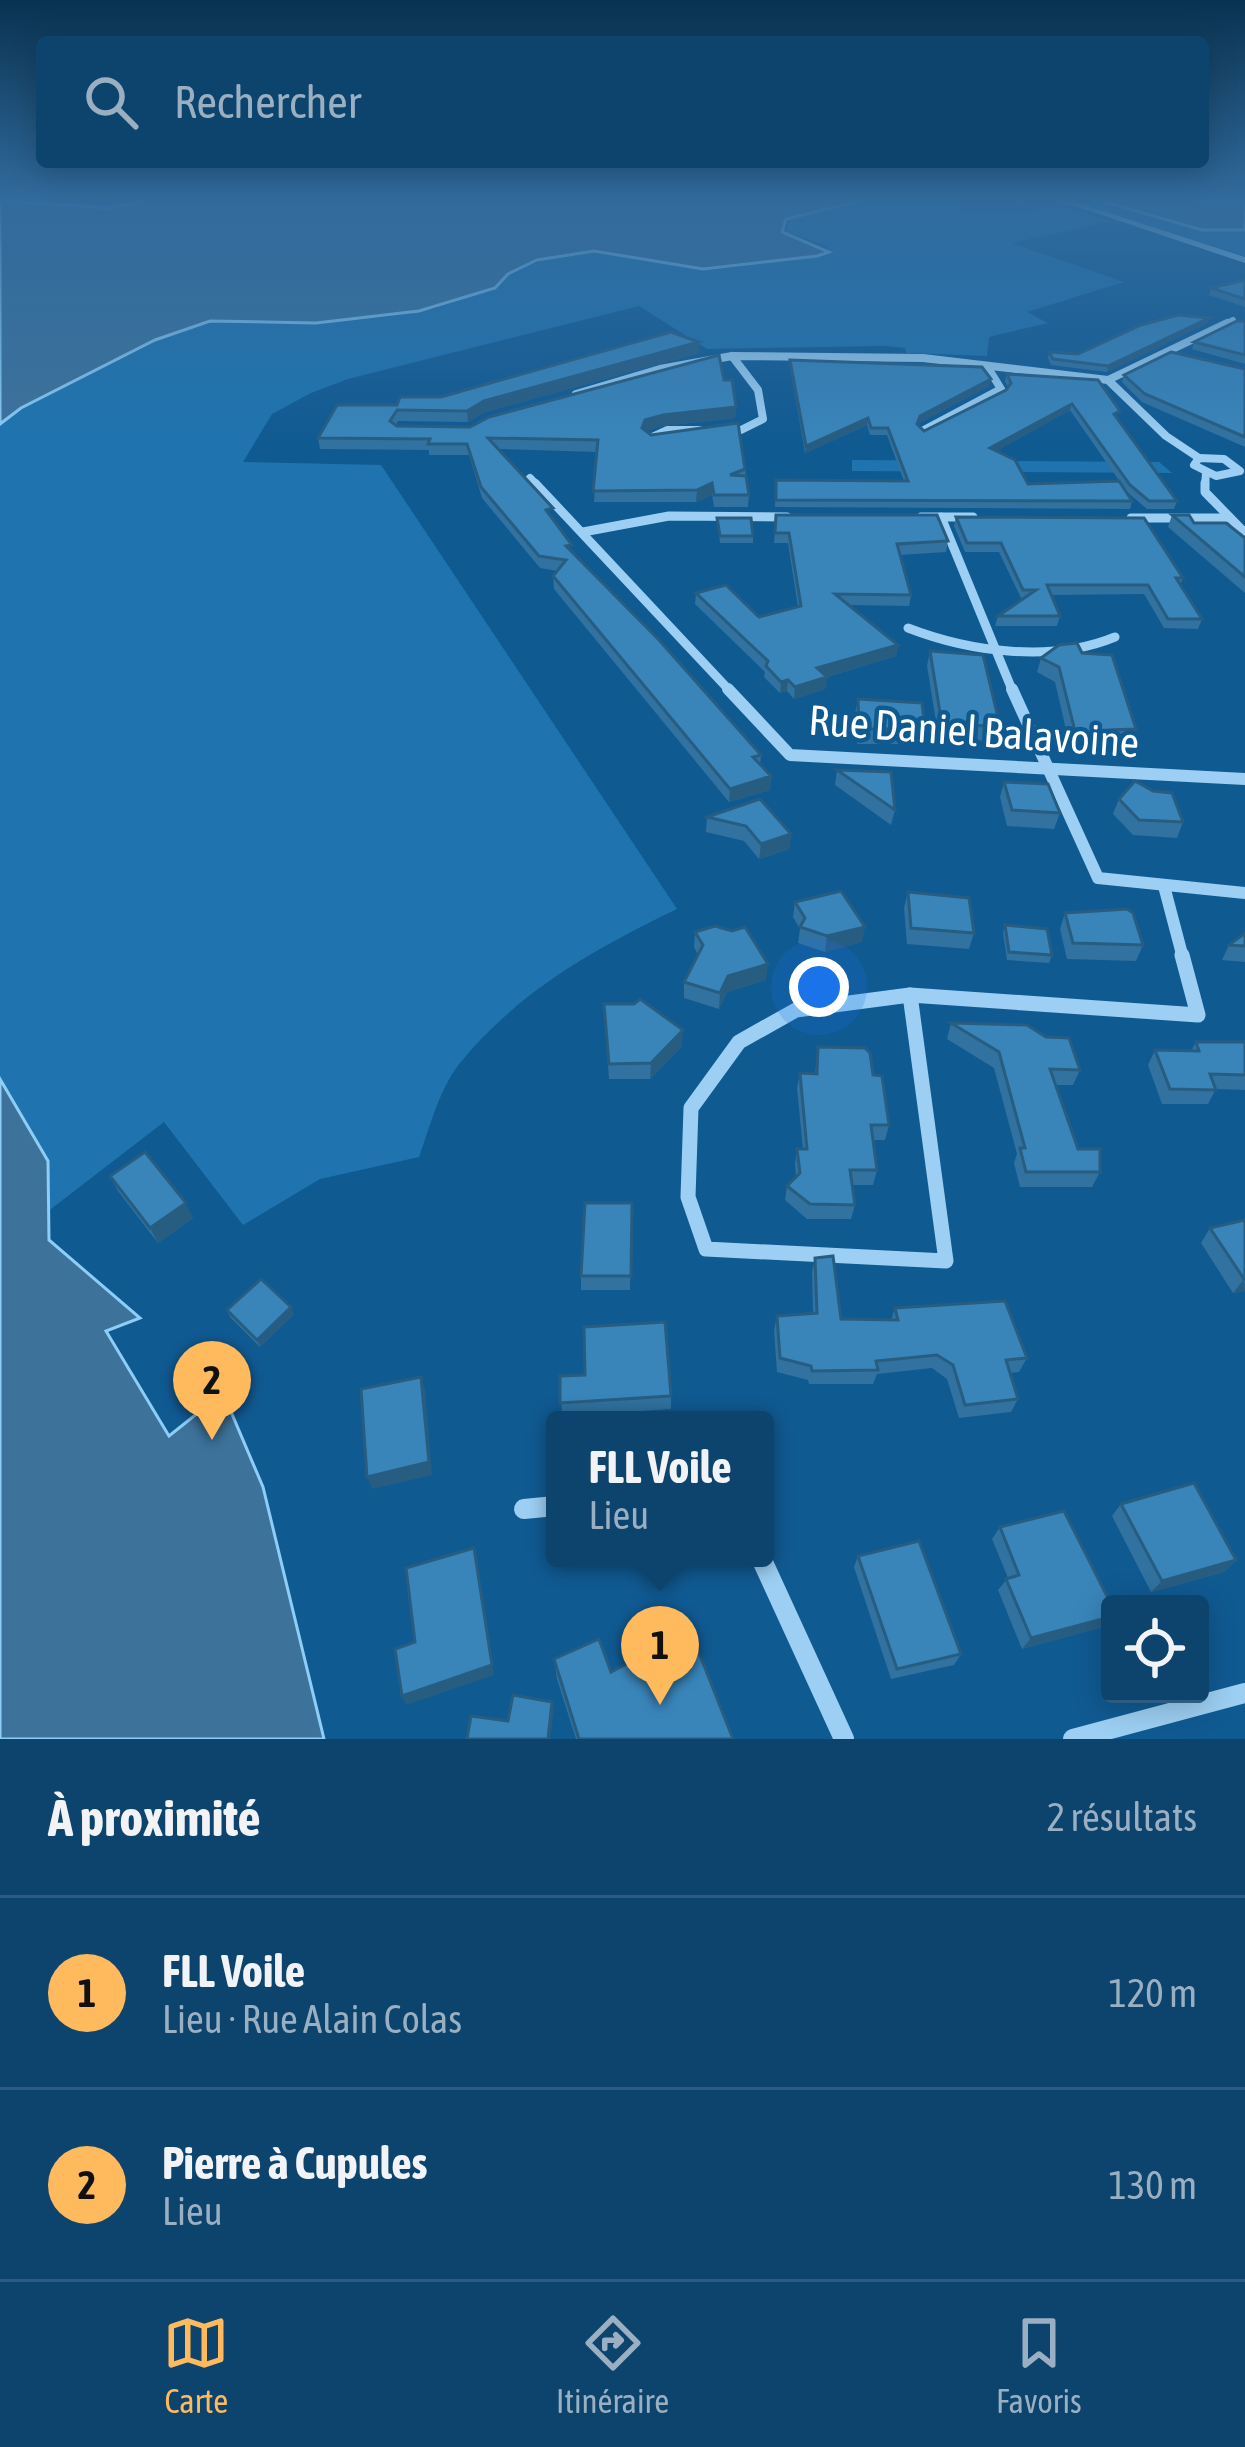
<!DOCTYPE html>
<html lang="fr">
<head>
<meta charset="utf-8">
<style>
  body { margin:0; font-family:"Asap Condensed",sans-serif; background:#1a4e76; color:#f1f3f6 }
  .controls { position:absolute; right:36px; bottom:36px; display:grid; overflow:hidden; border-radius:12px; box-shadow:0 6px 30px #0003 }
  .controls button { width:108px; height:108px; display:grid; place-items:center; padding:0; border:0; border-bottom:3px solid #2c5c81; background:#0c446e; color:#f1f3f6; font:60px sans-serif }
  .you { position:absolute; left:819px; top:987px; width:42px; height:42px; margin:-30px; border:9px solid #fff; border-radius:50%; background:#1a73e8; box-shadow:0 0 0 18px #1a73e833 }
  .badge { display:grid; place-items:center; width:78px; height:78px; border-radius:50%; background:#ffba5e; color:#111; font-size:39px; font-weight:700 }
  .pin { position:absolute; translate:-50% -99px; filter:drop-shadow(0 3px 6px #0008) }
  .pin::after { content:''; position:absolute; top:63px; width:42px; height:36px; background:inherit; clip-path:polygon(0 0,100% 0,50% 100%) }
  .popup { position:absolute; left:546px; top:1411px; width:228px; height:156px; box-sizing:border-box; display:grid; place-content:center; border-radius:12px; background:#0c446e; filter:drop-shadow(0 3px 9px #0005); font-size:39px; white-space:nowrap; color:#9ab0c2 }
  .popup b { font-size:45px; color:#f1f3f6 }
  .popup::after { content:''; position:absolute; left:50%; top:100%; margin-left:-24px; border:24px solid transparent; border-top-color:#0c446e }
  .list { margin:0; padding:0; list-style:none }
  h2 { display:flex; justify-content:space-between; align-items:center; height:156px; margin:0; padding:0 48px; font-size:51px }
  h2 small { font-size:39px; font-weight:400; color:#9ab0c2 }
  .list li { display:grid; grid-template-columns:78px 1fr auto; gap:36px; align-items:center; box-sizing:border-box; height:192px; padding:0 48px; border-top:3px solid #2c5c81 }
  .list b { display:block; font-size:45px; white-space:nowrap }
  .list p { margin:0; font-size:39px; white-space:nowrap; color:#9ab0c2 }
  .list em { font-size:39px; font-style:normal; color:#9ab0c2 }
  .icon { flex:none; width:66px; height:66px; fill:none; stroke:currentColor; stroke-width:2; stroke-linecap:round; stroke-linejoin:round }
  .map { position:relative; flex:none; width:1245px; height:1739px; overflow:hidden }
  .search { position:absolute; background:#0c446e; box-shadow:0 6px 30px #0003; left:36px; right:36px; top:36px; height:132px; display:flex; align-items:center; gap:30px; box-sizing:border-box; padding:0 42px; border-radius:12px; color:#9ab0c2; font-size:45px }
  .sheet { height:540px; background:#0c446e }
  nav { display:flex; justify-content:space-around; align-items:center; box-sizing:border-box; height:168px; border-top:3px solid #2c5c81; background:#0c446e; font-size:33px; color:#9ab0c2 }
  nav a { display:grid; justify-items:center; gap:6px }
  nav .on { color:#ffba5e }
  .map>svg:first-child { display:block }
  .green { fill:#1f74af }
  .water { fill:#3d729a; stroke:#8dcdf7; stroke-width:3 }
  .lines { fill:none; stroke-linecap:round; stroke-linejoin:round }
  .minor-far5 { stroke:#9ccff3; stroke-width:6 }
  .minor-far4 { stroke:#9ccff3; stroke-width:8 }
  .minor-far3 { stroke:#9ccff3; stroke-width:9 }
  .minor-far2 { stroke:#9ccff3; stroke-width:12 }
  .minor-far1 { stroke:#9ccff3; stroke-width:15 }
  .minor { stroke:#9ccff3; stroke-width:20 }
  .tertiary { fill:#9ccff3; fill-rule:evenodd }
  .wall { fill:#3172a0 }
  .shaded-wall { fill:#285d82 }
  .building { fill:#3985ba; stroke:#285d82; stroke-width:3 }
  .labels { text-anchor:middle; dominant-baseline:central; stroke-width:9; stroke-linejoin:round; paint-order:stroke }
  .street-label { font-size:42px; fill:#fff; stroke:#105a92 }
</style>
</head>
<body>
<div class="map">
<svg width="1245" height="1739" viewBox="0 0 1245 1739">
  <rect width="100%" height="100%" fill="#105a92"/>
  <!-- green -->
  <g class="green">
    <path d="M870,200H946L969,214L1068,208L1111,221L1012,243L1124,282L1027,312L1048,323L989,337L987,356L906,353L905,348L884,346L707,349L639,306L348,379L311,393L272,414L243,462L381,465L677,909C594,949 519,991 460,1063C439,1089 430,1127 419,1157L320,1179L243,1225L164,1122L47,1212L48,1161L0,1079V424C41,393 164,325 213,321C292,313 369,330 449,304C504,286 527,253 594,251C631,251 666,268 702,269C742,270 789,257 829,252L827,246L786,232L790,219Z"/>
    <path d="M1084,200L1202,230H1245V256L1078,204H1088Z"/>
    <path d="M852,460L1159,462L1172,473L852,471Z"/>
  </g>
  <!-- water -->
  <g class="water">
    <path d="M146,200H865L786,219L782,232L829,252L817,256L703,269L594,251L537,260L508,274L495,288L419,311L316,323L210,321L155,340L21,408L0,424V201L110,208Z"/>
    <path d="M1098,200H1245V230H1202Z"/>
    <path d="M0,1079L48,1161L49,1240L140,1318L106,1331L169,1436L223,1393L263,1487L324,1739H0Z"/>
  </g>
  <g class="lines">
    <!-- minor-far5 -->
    <path class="minor-far5" d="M1221,326L1233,320"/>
    <!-- minor-far4 -->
    <g class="minor-far4">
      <path d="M1108,380L1227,323"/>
      <path d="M576,394L660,369L732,356L923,358L1108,380L1166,436L1199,458"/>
      <path d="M725,430H741L763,419L758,390L732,356"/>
      <path d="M924,430L1001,389L987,366"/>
      <path d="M650,438L667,430H699"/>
      <path d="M1199,458L1224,459L1240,471L1216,476L1194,465Z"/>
      <path d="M530,478L537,486"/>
      <path d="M1205,486L1206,473"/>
    </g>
    <!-- minor-far3 -->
    <g class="minor-far3">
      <path d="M535,483L731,692"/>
      <path d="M1205,483V492L1245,533"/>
      <path d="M921,517H973"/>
      <path d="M941,517L1013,692"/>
      <path d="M1131,518H1226"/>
      <path d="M583,532L669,516L787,517"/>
      <path d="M908,628C970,652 1052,663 1115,637"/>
    </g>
    <!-- minor-far2 -->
    <g class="minor-far2">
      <path d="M728,689L790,755L1245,779"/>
      <path d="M1012,689L1098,878L1245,893"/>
      <path d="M1164,886L1183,958"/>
    </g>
    <!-- minor-far1 -->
    <g class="minor-far1">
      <path d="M910,995L1198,1015L1182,955"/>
      <path d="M910,995L946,1261L706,1249L688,1197L691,1108L739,1042L796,1010Z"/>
    </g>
    <!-- minor -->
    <g class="minor">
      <path d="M524,1509L555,1506"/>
      <path d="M761,1558L844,1739"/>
      <path d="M1073,1739L1245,1693"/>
    </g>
    <!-- tertiary -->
    <path class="tertiary" d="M1057,200H1069L1245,257V263Z"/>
  </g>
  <!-- wall -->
  <g class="wall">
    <path d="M1245,280V307L1209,295L1211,288Z"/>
    <path d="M1245,321V364L1192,349L1194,342Z"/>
    <path d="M1207,323L1107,372L1051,365L1048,358L1049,352L1078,354Z"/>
    <path d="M699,342V353L485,412L468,422L398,421L396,425L470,427L724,380L736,407L735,418L662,426L646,431L651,435L745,469L749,495L748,507H714L712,495L696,502H594L597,452L499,449L553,520L572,552L761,755L760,765L771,776L770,790L729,802L554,589L553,576L557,571L540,568L482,498L469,455H429V450L320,449L318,438L397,405Z"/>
    <path d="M790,360L989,386L919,423L918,425L924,431L1006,390L1008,387L1005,381L1007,374L1118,418L1177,501L1174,509H1147L1127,492L1070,410L996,451L1028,484L1132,501L1130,509L775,507L776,480L904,481L887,435H870L867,425L805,453L790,367Z"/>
    <path d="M1245,369V447L1142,402L1122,382L1124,375Z"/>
    <path d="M776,515L948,541L946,552L900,555L911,595L909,606L849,605L898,645L896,656L827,677L825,689L794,699L787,691L780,693L764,677L765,672L695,604L696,593L759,617L798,607L788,543H774Z"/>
    <path d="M1172,515L1245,538V593L1168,527Z"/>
    <path d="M956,517L1183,578L1180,585L1202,619L1198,629L1164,628L1144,594L1051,595L1060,616L1057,626H995L998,616L1022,600L999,552H965L954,526Z"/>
    <path d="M717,518L753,536V543H720Z"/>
    <path d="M930,651L1000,726L996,741L939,740L927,666Z"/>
    <path d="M1082,653L1136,729L1130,744L1106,745L1105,749L1070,747L1055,682L1037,672L1041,658Z"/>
    <path d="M858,699L925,729L922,744H857L855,714Z"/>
    <path d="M837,770L895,810L891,825L835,785Z"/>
    <path d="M1004,782L1060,813L1054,829L1007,826L1000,797Z"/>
    <path d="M1119,799L1183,822L1177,838L1133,835L1113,814Z"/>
    <path d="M707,817L791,834L789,849L759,859L744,841L706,832Z"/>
    <path d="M908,892L974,933L969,949L907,944L904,908Z"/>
    <path d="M795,902L862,942L825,952L798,943L800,929L793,917Z"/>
    <path d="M1065,913L1143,945L1136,961L1067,959L1060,929Z"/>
    <path d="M1005,925L1052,955L1049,963L1007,960L1003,933Z"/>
    <path d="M695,932L766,980L727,992L719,1009L684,998V982L698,955L694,947Z"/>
    <path d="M1245,933V962L1222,960L1229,945Z"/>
    <path d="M604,1004L682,1046L650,1079H609Z"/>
    <path d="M951,1023L1080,1070L1073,1085H1055L1078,1149L1100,1172L1092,1187H1020L1014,1163L1017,1154L994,1068L947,1039Z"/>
    <path d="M1196,1042H1245V1090L1216,1089L1208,1104H1162L1148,1065L1155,1050L1191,1051Z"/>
    <path d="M818,1047L873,1075L889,1125L885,1140H873L877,1170L873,1185H852L855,1205L851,1219H807L785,1200L787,1186L796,1177L795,1164L797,1149H803L797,1088L800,1073L815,1074Z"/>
    <path d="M110,1176L193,1218L158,1243L118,1191Z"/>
    <path d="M632,1203L630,1290H581V1276Z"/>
    <path d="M1245,1220V1291L1233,1293L1201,1243L1210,1228Z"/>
    <path d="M815,1258L841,1319L891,1320L895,1308L1027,1358L1019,1372L1010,1373L1018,1399L1011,1412L959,1418L947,1379L932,1368L877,1374L873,1384H809L808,1380L777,1372L774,1330L777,1316L813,1313L812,1272Z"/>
    <path d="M227,1310L294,1314L260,1347L230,1317Z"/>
    <path d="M585,1375L671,1396V1409L562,1416L560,1376Z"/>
    <path d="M1121,1504L1236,1560L1224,1572L1151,1592L1112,1516Z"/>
    <path d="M1000,1527L1106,1626L1022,1649L998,1590L1008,1578L992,1539Z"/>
    <path d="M858,1556L961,1654L954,1665L891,1679L854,1567Z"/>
    <path d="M554,1659L611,1672L733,1739H576L557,1679Z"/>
  </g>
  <!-- shaded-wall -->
  <g class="shaded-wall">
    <path d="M1209,318L1207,323L1107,372L1108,366Z"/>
    <path d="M699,342V353L485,412L468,422L467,411L484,401Z"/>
    <path d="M991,379L989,386L919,423L916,431L920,416Z"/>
    <path d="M1072,404L1070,410L989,455L990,448Z"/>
    <path d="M736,407L735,418L662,426L645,432L642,428L645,420L663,415Z"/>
    <path d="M868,418L867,425L805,453L806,446Z"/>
    <path d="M712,483V495L696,502L697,490Z"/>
    <path d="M898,645L896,656L816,680L817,668Z"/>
    <path d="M827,677L825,689L794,699L795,687Z"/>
    <path d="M788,680L787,691L780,693L781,682Z"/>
    <path d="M771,776L770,790L729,802L730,789Z"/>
    <path d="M791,834L789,849L759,859L761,844Z"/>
    <path d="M865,927L862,942L825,952L827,936Z"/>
    <path d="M768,964L766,980L727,992L719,1009L720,993L728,976Z"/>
    <path d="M683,1030L682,1046L650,1079L651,1063Z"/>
    <path d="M186,1203L193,1218L158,1243L150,1228Z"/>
    <path d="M1244,1279L1245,1291L1233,1293Z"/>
    <path d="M291,1307L294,1314L260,1347L257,1340Z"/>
    <path d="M421,1377L425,1390L432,1475L372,1489L367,1477Z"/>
    <path d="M474,1548L494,1675L406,1705L402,1696Z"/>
    <path d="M1236,1560L1224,1572L1151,1592L1162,1581Z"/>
    <path d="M1110,1617V1622L1106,1626L1022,1649L1031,1638Z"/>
    <path d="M552,1702L554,1711L550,1739H548Z"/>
  </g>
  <!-- building -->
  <g class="building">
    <path d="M1245,280V299L1211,288Z"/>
    <path d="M1178,315L1209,318L1108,366L1053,359L1049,352L1078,354L1141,325Z"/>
    <path d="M1237,321H1245V355L1194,342Z"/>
    <path d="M671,332L699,342L484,401L467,411L397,410L390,421L397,426L470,427L489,417L719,355L724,380H732L736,407L663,415L645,420L642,428L651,435L738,423L745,469L730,475L746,476L749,495H714L712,483L697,490L593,491L598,440L488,438L553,508L546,510L572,545L566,546L659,640L761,755L753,757L771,776L730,789L553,576L566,560L539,556L481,487L467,444H428L430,439L318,438L337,405H397L400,397H441Z"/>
    <path d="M1171,352L1245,369V437L1145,394L1124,375Z"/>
    <path d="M790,360L982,367L991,379L920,416L917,424L924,431L1006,390L1011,383L1007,374L1098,380L1120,411L1114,414L1177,501H1149L1130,485L1072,404L990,448L1015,460L1028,484L1119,481L1132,501L776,500V480L908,481L888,428H871L868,418L806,446Z"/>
    <path d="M776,515H937L948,541L897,544L911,595L835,594L898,645L817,668L827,677L795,687L788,680L781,682L766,666L768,661L696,593L726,585L759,617L801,606L789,533H775Z"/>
    <path d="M1172,515H1189L1194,523H1226L1245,538V577Z"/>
    <path d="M956,517L1144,518L1183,578H1176L1202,619H1168L1148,585H1047L1060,616H998L1036,590H1023L1001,543H967Z"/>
    <path d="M717,518H751L753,536H720Z"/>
    <path d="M1077,643L1082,653L1112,655L1136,729L1109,730L1110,734L1075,731L1059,667L1041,658L1059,645Z"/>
    <path d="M930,651L983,655L1000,726L942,725Z"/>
    <path d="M858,699L922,703L925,729H859Z"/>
    <path d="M837,770L891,772L895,810Z"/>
    <path d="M1135,781L1153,791L1172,793L1183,822L1139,820L1119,799Z"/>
    <path d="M1004,782L1048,784L1060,813L1012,810Z"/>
    <path d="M760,799L791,834L761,844L746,826L707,817Z"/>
    <path d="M841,891L865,927L827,936L800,927L805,918L795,902Z"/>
    <path d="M908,892L969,898L974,933L911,928Z"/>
    <path d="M1127,909L1133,913L1143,945L1073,943L1065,913Z"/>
    <path d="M1005,925L1047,929L1052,955L1009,952Z"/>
    <path d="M715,926L732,931L745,927L768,964L728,976L720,993L684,982L703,945L695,932Z"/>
    <path d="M1245,933V946L1229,945Z"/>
    <path d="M640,999L683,1030L651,1063L609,1064L604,1004H634Z"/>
    <path d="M951,1023L1027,1025L1046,1037L1069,1038L1080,1070L1050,1069L1078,1149H1100V1172H1026L1020,1148H1025L999,1052Z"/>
    <path d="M1196,1042H1245V1075L1210,1074L1216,1090L1170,1089L1155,1050L1199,1051Z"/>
    <path d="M818,1047L865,1048L870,1053L873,1075L882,1076L889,1125H871L877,1170H850L855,1205L810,1204L787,1186L800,1173L797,1149H807L800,1073L817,1074Z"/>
    <path d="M145,1152L186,1203L150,1228L110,1176Z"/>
    <path d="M585,1203H632L631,1276H581Z"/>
    <path d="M1245,1220V1279H1244L1210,1228Z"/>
    <path d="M833,1256L841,1319L898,1320L895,1308L1005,1301L1027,1358L1006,1360L1018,1399L965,1405L953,1365L937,1355L876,1361L878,1370L812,1371L811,1366L780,1358L777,1316L817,1313L815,1258Z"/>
    <path d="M261,1279L291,1307L257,1340L227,1310Z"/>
    <path d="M665,1322L671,1396L560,1403V1376L585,1375L584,1327Z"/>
    <path d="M421,1377L429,1462L367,1477L361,1389Z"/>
    <path d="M1194,1483L1236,1560L1162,1581L1121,1504Z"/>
    <path d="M1064,1511L1111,1604L1110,1617L1031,1638L1006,1579L1019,1575L1000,1527Z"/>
    <path d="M919,1541L961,1654L897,1669L858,1556Z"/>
    <path d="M474,1548L492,1665L402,1696L395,1649L415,1642L406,1568Z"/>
    <path d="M690,1630L733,1739H579L554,1659L599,1639L611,1672Z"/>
    <path d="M513,1695L552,1702L548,1739H467L471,1716L508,1721Z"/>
  </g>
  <!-- sky -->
  <linearGradient id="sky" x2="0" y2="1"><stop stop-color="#093250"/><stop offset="0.45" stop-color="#316b9d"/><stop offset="1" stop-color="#316b9d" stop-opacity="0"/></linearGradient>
  <rect width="1245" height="443" fill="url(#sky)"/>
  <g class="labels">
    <!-- street labels -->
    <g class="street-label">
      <text transform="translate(974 731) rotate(4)">Rue Daniel Balavoine</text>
    </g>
  </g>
</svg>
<div class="controls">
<button><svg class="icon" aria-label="locate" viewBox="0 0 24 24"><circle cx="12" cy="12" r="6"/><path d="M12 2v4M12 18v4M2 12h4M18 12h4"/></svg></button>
</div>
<div class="you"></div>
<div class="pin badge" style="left:660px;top:1705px">1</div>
<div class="popup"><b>FLL Voile</b>Lieu</div>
<div class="pin badge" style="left:212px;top:1440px">2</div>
<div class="search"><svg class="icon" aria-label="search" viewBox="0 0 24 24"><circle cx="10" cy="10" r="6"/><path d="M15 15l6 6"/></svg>Rechercher</div>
</div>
<section class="sheet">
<h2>À proximité<small>2 résultats</small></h2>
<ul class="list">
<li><span class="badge">1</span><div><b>FLL Voile</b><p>Lieu · Rue Alain Colas</p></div><em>120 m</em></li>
<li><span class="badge">2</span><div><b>Pierre à Cupules</b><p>Lieu</p></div><em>130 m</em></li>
</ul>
</section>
<nav>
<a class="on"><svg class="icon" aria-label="map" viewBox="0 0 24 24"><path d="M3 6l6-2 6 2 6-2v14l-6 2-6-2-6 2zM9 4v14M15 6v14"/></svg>Carte</a>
<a><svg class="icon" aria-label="directions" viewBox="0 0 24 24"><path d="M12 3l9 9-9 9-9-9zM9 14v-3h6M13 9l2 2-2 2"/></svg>Itinéraire</a>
<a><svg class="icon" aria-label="saved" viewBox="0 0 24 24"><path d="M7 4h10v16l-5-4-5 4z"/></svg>Favoris</a>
</nav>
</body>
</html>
